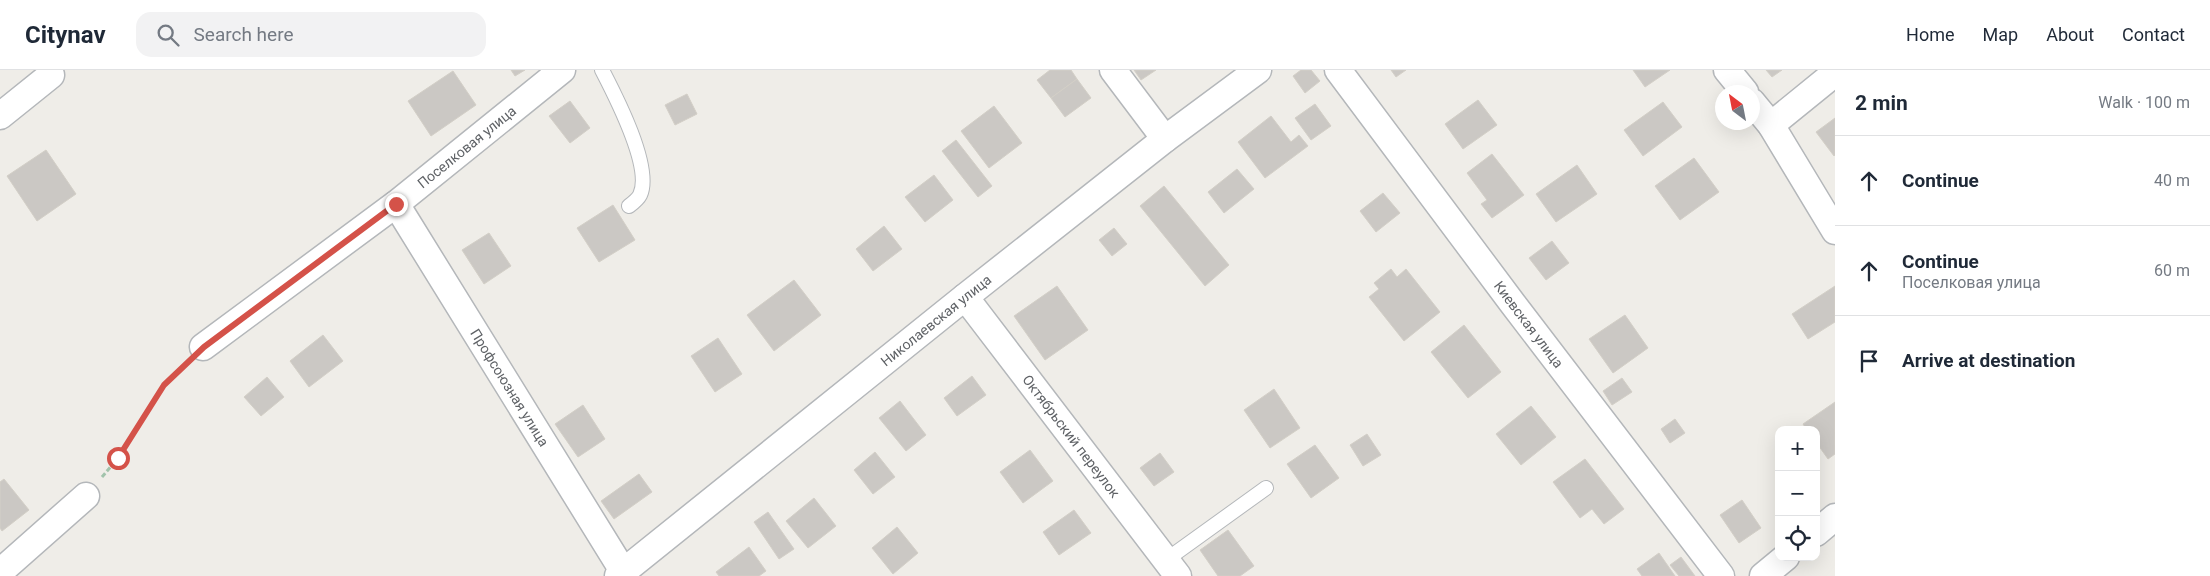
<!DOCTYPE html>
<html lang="en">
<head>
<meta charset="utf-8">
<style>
  body { margin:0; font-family:Roboto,sans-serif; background:#f2f2f3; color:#1f2937 }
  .controls { position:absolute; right:15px; bottom:15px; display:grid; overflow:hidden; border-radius:10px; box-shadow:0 5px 20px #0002 }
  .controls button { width:45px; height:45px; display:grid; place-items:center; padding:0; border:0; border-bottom:1px solid #e0e1e3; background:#fff; color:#1f2937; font:25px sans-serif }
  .compass { position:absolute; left:1715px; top:15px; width:45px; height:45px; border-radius:50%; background:#fff; box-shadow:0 5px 20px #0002; rotate:328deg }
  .stop { position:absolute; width:15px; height:15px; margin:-11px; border:4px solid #d45249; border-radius:50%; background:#fff }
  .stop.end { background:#d45249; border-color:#fff; box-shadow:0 1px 5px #0008 }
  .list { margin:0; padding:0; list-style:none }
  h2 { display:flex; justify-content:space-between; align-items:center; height:65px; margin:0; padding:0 20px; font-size:21px }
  h2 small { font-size:16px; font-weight:400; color:#747a83 }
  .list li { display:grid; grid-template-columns:32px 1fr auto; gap:15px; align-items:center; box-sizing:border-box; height:90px; padding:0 20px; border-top:1px solid #e0e1e3 }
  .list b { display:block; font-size:19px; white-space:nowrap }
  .list p { margin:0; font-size:16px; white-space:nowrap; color:#747a83 }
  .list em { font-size:16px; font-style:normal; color:#747a83 }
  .icon { flex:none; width:28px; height:28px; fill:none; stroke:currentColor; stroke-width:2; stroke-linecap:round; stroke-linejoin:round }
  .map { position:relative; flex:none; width:1835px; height:506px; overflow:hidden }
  header { display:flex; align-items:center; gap:30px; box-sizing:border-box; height:70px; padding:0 25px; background:#fff; border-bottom:1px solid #e0e1e3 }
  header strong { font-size:24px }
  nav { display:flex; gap:28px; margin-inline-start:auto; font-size:18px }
  .search { width:350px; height:45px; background:#f2f2f3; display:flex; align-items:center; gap:12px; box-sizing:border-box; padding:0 18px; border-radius:15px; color:#747a83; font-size:19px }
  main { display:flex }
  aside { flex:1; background:#fff }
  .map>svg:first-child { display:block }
  .building { fill:#cbc8c4; stroke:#d3cfc7 }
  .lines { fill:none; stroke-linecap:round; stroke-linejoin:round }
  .service-casing { stroke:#b4b7ba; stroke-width:16 }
  .minor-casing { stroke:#b4b7ba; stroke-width:29 }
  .path { stroke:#a1c3ab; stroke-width:3; stroke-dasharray:5 2.5; stroke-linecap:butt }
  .service { stroke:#fff; stroke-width:14 }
  .minor { stroke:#fff; stroke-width:26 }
  .route { stroke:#d45249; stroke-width:6 }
  .labels { text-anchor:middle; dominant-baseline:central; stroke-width:4; stroke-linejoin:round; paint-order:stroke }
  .street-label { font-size:14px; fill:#5f6266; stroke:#fff }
</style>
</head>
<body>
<header>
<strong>Citynav</strong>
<div class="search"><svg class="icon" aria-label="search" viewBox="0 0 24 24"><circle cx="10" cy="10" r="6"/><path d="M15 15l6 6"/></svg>Search here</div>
<nav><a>Home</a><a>Map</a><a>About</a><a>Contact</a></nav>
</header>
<main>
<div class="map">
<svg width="1835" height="506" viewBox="0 0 1835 506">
  <rect width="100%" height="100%" fill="#efede8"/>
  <!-- building -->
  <g class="building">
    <path d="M511,0H525L515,6Z"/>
    <path d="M1050,0H1071L1077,9L1051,28L1037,10Z"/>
    <path d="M1134,0H1156L1141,10Z"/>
    <path d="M1301,0H1311L1320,11L1305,23L1293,6Z"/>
    <path d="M1391,0H1406L1396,7Z"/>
    <path d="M1633,0H1670L1645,17Z"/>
    <path d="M1766,0H1782L1772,7Z"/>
    <path d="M453,1L476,35L431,66L408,31Z"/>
    <path d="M1077,9L1091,28L1065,47L1051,28Z"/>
    <path d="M687,24L697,44L675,55L665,35Z"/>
    <path d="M1478,30L1497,55L1463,79L1445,54Z"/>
    <path d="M570,31L590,58L570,73L549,46Z"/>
    <path d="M1663,32L1682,57L1643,86L1624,60Z"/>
    <path d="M1315,34L1331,56L1311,70L1295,48Z"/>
    <path d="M994,36L1022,73L989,98L961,61Z"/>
    <path d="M1271,46L1291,72L1299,65L1308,76L1265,108L1238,72Z"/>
    <path d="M1835,48V85L1834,86L1816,62Z"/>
    <path d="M956,70L992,116L978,127L942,81Z"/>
    <path d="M46,80L76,124L37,151L7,106Z"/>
    <path d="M1492,84L1524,125L1492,148L1481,134L1487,130L1467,103Z"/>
    <path d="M1694,88L1719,122L1680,150L1655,116Z"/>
    <path d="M1577,95L1597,124L1556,152L1536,124Z"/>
    <path d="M1237,99L1254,119L1224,143L1208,122Z"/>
    <path d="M934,105L953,130L925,152L905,127Z"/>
    <path d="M1164,116L1229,195L1205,216L1140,136Z"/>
    <path d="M1383,123L1400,143L1376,162L1360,141Z"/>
    <path d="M613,135L635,170L599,192L577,158Z"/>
    <path d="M884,156L902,179L873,201L856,179Z"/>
    <path d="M1114,158L1127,174L1112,186L1099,170Z"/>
    <path d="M489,163L511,196L484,214L462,180Z"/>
    <path d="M1552,171L1569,193L1546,210L1529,188Z"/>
    <path d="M1391,199L1397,207L1406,199L1440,242L1404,271L1369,227L1379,219L1374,213Z"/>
    <path d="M794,210L821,245L774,281L747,245Z"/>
    <path d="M1057,216L1088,260L1045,290L1014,246Z"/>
    <path d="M1835,216V252L1808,269L1792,244Z"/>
    <path d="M1625,245L1648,278L1613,303L1589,269Z"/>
    <path d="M1464,255L1501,302L1468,328L1431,282Z"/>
    <path d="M323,265L343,291L309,317L290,291Z"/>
    <path d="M718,268L742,304L715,322L691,286Z"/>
    <path d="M972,306L986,325L957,346L944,328Z"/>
    <path d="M267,307L284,327L261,346L244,327Z"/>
    <path d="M1622,308L1632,322L1612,335L1603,321Z"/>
    <path d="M1274,319L1300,358L1270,378L1244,340Z"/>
    <path d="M900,331L926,365L906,381L879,348Z"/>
    <path d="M1835,332V384L1828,389L1816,372V360H1807L1803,354Z"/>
    <path d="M583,335L605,369L578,387L555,354Z"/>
    <path d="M1531,336L1556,367L1521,395L1496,364Z"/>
    <path d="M1675,349L1685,363L1670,373L1661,359Z"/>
    <path d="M1367,364L1381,385L1363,396L1350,375Z"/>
    <path d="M1315,375L1339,408L1311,428L1287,394Z"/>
    <path d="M1030,380L1053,411L1023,433L1000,402Z"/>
    <path d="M875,382L895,407L873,424L854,400Z"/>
    <path d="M1160,383L1174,402L1154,416L1140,398Z"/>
    <path d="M1585,389L1624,439L1604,454L1592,439L1580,448L1553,412Z"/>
    <path d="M639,404L652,422L614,449L601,431Z"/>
    <path d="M4,409L29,440L2,461L0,458V412Z"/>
    <path d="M814,428L836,456L808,478L786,451Z"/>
    <path d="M1742,430L1761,458L1739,473L1720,445Z"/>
    <path d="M1074,440L1091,463L1059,485L1043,462Z"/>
    <path d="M768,442L794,479L779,489L754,452Z"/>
    <path d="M897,457L918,483L893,504L872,478Z"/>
    <path d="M1228,460L1254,496L1240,506H1218L1200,480Z"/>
    <path d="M749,477L766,501L759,506H719L716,502Z"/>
    <path d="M1659,483L1675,506H1642L1637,499Z"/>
    <path d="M1681,487L1695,506H1679L1670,495Z"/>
  </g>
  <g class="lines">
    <defs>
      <g id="service">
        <path d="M602,0C615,25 653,98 640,125C638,129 633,133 629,136"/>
        <path d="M1166,490L1266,418"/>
      </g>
      <g id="minor">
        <path d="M1113,0L1165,69"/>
        <path id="s1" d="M1338,0L1513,234L1721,506"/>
        <path d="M1727,0L1745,22"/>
        <path d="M1752,32L1771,55L1835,161"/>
        <path d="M0,46L51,5"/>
        <path d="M1771,55L1835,3"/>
        <path id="s2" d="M396,134L623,501"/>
        <path id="s3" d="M965,227L1178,506"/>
        <path id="s4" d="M203,277L396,134L562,0"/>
        <path d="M1816,463L1835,447"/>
        <path d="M0,502L86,426"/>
        <path id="s5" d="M618,506L965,227L1165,69L1258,0"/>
        <path d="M1763,506L1786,487"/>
      </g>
    </defs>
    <!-- service casing -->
    <use href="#service" class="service-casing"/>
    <!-- minor casing -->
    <use href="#minor" class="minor-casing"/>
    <!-- path -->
    <path class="path" d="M102,407L118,388L164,315L184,295"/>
    <!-- service -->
    <use href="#service" class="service"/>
    <!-- minor -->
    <use href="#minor" class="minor"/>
  </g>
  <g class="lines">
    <!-- route -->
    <path class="route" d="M118,388L164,315L204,277L396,134"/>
  </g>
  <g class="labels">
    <!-- street labels -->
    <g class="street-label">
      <text stroke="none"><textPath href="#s4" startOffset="331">Поселковая улица</textPath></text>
      <text stroke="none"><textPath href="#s5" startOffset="408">Николаевская улица</textPath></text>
      <text stroke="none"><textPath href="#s1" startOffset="318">Киевская улица</textPath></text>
      <text stroke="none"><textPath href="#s2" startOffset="216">Профсоюзная улица</textPath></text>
      <text stroke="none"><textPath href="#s3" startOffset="175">Октябрьский переулок</textPath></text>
    </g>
  </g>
</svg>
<div class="controls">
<button>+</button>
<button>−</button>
<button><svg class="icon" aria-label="locate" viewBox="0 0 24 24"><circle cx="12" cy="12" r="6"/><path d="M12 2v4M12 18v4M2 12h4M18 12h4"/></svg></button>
</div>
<svg class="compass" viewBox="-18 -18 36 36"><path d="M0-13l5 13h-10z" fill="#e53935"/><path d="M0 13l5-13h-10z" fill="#747a83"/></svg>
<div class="stop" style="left:118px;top:388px"></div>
<div class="stop end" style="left:396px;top:134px"></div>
</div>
<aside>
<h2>2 min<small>Walk · 100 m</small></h2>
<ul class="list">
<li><svg class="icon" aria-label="ahead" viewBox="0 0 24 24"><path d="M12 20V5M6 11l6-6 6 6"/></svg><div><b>Continue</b></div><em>40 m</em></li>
<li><svg class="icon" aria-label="ahead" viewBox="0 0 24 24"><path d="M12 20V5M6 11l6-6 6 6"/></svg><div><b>Continue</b><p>Поселковая улица</p></div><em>60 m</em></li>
<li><svg class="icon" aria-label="arrive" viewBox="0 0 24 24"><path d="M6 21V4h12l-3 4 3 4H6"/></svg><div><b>Arrive at destination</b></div></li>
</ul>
</aside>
</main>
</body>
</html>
